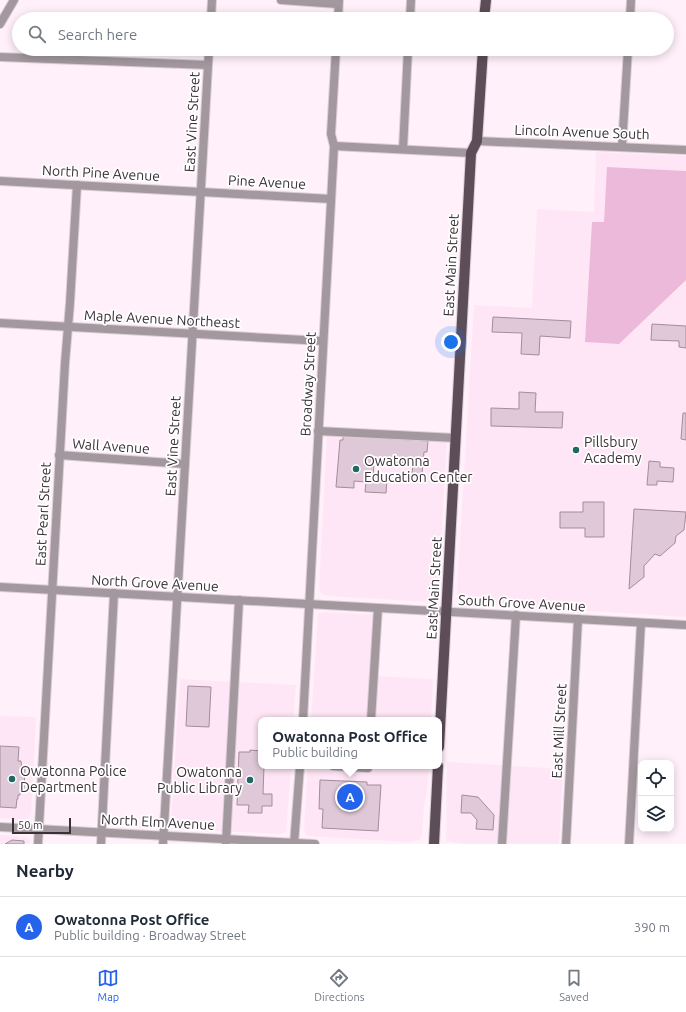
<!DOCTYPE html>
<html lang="en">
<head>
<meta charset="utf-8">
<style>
  body { margin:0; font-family:Ubuntu,sans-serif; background:#f2f2f3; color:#1f2937 }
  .controls { position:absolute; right:12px; bottom:12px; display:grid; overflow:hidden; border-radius:8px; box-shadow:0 2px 10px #0003 }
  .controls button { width:36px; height:36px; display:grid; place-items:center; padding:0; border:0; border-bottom:1px solid #e0e1e3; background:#fff; color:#1f2937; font:20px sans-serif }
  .scale { position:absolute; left:12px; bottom:10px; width:59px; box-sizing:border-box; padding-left:4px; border:2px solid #3a3137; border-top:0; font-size:11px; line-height:14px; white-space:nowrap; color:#3a3137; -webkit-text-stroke:3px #fff; paint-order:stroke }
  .you { position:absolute; left:451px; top:342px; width:14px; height:14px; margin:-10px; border:3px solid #fff; border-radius:50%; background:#1a73e8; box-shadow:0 0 0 6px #1a73e833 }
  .badge { display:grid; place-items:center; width:26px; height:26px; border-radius:50%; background:#2563eb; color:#fff; font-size:13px; font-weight:700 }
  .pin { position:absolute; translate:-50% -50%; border:2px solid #fff; box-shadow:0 1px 4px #0006 }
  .popup { position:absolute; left:258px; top:717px; width:184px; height:52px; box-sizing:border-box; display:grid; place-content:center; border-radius:8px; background:#fff; filter:drop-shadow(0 1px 3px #0005); font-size:13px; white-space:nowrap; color:#747a83 }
  .popup b { font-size:15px; color:#1f2937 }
  .popup::after { content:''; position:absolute; left:50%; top:100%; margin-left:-8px; border:8px solid transparent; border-top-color:#fff }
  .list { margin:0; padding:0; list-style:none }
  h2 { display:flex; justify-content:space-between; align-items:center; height:52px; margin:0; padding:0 16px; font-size:17px }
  h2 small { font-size:13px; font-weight:400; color:#747a83 }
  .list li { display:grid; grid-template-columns:26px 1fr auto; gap:12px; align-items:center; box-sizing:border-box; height:60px; padding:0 16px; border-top:1px solid #e0e1e3 }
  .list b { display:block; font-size:15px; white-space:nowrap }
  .list p { margin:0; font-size:13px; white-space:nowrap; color:#747a83 }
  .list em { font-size:13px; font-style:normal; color:#747a83 }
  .icon { flex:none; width:22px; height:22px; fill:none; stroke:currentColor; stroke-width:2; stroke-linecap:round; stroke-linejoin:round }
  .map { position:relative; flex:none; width:686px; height:844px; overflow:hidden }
  .search { position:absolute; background:#fff; box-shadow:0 2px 10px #0003; left:12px; right:12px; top:12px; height:44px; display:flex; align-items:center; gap:10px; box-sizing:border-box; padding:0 14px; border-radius:22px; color:#747a83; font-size:15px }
  .sheet { height:112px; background:#fff }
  nav { display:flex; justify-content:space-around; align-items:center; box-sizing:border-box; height:56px; border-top:1px solid #e0e1e3; background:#fff; font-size:11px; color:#747a83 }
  nav a { display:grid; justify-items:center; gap:2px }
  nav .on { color:#2563eb }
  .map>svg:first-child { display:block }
  .built { fill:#ffe6f6 }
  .green { fill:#ecb9db }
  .building { fill:#dfc8d7; stroke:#a38d9b }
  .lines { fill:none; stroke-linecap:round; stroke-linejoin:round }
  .minor-casing { stroke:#dcced7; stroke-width:10 }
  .major-casing { stroke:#dcced7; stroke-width:12 }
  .minor { stroke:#a2989e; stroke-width:8 }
  .major { stroke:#5d4d58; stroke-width:10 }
  .poi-dot { fill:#1e6965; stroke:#fff; stroke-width:1.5 }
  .labels { text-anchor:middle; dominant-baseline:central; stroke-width:3.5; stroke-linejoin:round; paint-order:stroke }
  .street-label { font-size:14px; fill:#3a3137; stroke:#fff }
  .poi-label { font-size:14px; fill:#3a3137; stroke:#fff; text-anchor:start }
</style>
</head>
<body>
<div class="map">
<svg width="686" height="844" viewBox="0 0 686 844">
  <rect width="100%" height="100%" fill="#fff0fa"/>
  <!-- built -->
  <g class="built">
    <path d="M596,152L686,156V617L468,603L460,600L457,592L474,305L532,308L537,209L594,212Z"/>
    <path d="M327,433L447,439L438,594L437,602H428L328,596L322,594L319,590Z"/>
    <path d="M323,612L381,615L377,676L433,679L431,720H311L318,614Z"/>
    <path d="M180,679L296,685L293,720H261V766H291L286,831L281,834L179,829L173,827L171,821Z"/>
    <path d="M0,716L36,717L31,813L29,818L23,820L0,818Z"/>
    <path d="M447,762L563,769L559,844H466L446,841Z"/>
    <path d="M308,766H429L428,784L424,807L422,835L419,840L410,842L307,836L304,830Z"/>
    <path d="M0,835L27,837L30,840V844H0Z"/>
  </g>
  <!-- green -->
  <path class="green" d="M607,167L686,171V280L619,344L585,342L592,222H604Z"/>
  <!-- building -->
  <g class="building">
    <path d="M493,317L571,321L570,338L540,336L539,355L521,354L522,333L492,332Z"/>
    <path d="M652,324L686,326V348L679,347V341L651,340Z"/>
    <path d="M519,392L536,393L535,412H563L562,428L491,426V408L519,409Z"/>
    <path d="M683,413H686V440L681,439Z"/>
    <path d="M343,436L428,441L427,452H424L422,474H412L413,463L374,461L373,479L387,480L386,493L365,492L366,482L354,481V488L336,487L340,440H343Z"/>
    <path d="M649,461L660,462V467L674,468L673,482L657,481V485H647Z"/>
    <path d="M583,502H604V537H585V528H560V512H583Z"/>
    <path d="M634,509L686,512L684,530L676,536L675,543L660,556L655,554L644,566V577L629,589Z"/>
    <path d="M188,686L211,687L209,727L186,726Z"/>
    <path d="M0,746L19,747L18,761H21L22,769H25L24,789L21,788L20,795H18V799H17L16,808L0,807Z"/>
    <path d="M250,750L261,751V766H264L263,794H272V806H262V813H248L249,805H237L239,752H250Z"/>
    <path d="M320,780L367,782V785H381L378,831L322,828L323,809H319Z"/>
    <path d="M462,795L478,797L494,815L493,830L476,829L477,820L471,813H461Z"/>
    <path d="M12,840L24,841V844H5Z"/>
  </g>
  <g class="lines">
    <defs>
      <g id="minor">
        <path d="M281,0L338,4"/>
        <path d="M211,19L212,0"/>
        <path d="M338,19L339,0"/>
        <path d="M410,19L411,0"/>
        <path d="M630,19L631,0"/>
        <path d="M0,24L14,0"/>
        <path d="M0,57L208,65"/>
        <path d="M477,141L686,150"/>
        <path d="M334,146L471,153"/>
        <path d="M622,147L628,49"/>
        <path d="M403,149L408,49"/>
        <path d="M0,181L331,199"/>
        <path d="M0,323L323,341"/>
        <path d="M318,431L456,438"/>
        <path d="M59,455L185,464"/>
        <path d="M0,587L686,625"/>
        <path d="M303,720L334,146L331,134L336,49"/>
        <path d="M371,720L378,608"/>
        <path d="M333,766L368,768V766"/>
        <path d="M0,827L315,844"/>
        <path d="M226,843L239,600"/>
        <path d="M38,844L65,363L70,303L77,185"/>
        <path d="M101,844L114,593"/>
        <path d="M163,844L209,49"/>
        <path d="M294,844L300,766"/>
        <path d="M502,844L516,615"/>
        <path d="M566,844L578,619"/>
        <path d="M629,844L641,623"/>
      </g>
      <g id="major">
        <path d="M484,19L486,0"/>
        <path d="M439,747L471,153L477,141L483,49"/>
        <path d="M434,844L438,766"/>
      </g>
    </defs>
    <!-- minor casing -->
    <use href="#minor" class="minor-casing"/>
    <!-- major casing -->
    <use href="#major" class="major-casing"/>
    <!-- minor -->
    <use href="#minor" class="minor"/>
    <!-- major -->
    <use href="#major" class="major"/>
  </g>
  <!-- markers -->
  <g class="poi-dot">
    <circle cx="576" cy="450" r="4"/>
    <circle cx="356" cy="469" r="4"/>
    <circle cx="12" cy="779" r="4"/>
    <circle cx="250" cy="780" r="4"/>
  </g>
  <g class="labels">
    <!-- street labels -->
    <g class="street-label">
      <text transform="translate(192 122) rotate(-87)">East Vine Street</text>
      <text transform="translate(582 132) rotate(2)">Lincoln Avenue South</text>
      <text transform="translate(101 173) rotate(3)">North Pine Avenue</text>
      <text transform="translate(267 182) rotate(3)">Pine Avenue</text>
      <text transform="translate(451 265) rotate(-87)">East Main Street</text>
      <text transform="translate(162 319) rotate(3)">Maple Avenue Northeast</text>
      <text transform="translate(308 384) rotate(-87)">Broadway Street</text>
      <text transform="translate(111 446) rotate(4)">Wall Avenue</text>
      <text transform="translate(173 446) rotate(-87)">East Vine Street</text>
      <text transform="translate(43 514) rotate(-87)">East Pearl Street</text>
      <text transform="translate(155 583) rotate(3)">North Grove Avenue</text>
      <text transform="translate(434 588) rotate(-87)">East Main Street</text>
      <text transform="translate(522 603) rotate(3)">South Grove Avenue</text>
      <text transform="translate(559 731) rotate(-87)">East Mill Street</text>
      <text transform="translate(158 822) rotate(3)">North Elm Avenue</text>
    </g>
    <!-- poi labels -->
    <g class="poi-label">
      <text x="584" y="442">Pillsbury<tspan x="584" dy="16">Academy</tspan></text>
      <text x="364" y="461">Owatonna<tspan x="364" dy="16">Education Center</tspan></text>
      <text x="20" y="771">Owatonna Police<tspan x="20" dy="16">Department</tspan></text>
      <text x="242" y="772" text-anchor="end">Owatonna<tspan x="242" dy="16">Public Library</tspan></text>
    </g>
  </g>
</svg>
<div class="controls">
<button><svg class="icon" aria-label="locate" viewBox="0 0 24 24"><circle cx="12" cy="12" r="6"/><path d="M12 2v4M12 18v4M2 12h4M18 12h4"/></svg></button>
<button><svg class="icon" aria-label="layers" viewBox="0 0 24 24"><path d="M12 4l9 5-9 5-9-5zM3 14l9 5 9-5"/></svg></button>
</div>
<div class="scale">50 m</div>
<div class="you"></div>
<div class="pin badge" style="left:350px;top:797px">A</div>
<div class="popup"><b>Owatonna Post Office</b>Public building</div>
<div class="search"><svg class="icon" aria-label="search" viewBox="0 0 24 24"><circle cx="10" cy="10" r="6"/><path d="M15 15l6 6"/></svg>Search here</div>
</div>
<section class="sheet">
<h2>Nearby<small></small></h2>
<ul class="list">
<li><span class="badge">A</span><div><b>Owatonna Post Office</b><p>Public building · Broadway Street</p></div><em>390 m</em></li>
</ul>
</section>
<nav>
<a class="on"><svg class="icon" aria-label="map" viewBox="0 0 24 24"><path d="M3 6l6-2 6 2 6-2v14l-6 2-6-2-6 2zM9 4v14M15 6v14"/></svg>Map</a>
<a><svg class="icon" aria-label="directions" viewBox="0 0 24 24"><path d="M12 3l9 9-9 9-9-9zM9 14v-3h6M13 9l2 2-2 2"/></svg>Directions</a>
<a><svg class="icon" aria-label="saved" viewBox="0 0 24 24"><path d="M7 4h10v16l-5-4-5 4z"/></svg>Saved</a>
</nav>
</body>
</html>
